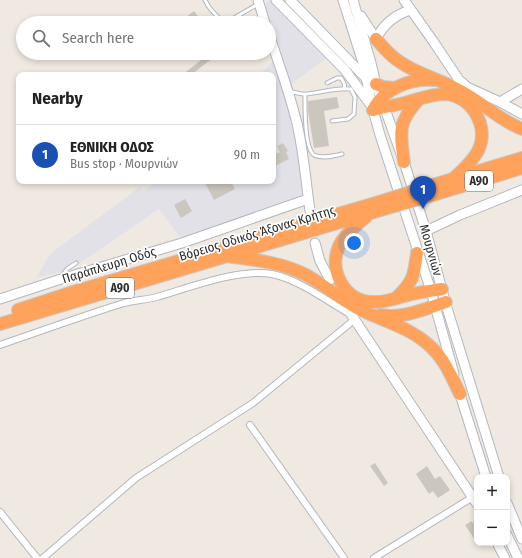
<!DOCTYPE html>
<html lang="en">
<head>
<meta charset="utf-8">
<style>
  body { margin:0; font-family:"Fira Sans Condensed",sans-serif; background:#f2f2f2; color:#222 }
  .controls { position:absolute; right:12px; bottom:12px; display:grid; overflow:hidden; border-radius:8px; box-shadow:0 2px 6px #0003 }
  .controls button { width:36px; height:36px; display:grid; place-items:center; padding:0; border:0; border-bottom:1px solid #e0e0e0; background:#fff; color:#222; font:20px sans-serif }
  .you { position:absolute; left:354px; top:243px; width:14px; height:14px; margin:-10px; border:3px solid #fff; border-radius:50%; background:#1a73e8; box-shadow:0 0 0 6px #1a73e833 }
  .badge { display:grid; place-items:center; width:26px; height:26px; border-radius:50%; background:#4264fb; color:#fff; font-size:13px; font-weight:700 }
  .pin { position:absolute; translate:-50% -33px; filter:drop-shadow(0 1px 2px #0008) }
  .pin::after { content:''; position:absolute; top:21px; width:14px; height:12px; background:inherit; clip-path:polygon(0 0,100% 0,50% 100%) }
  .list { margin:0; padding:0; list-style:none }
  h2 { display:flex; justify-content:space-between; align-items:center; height:52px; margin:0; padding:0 16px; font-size:17px }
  h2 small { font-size:13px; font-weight:400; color:#767676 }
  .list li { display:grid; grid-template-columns:26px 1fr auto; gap:12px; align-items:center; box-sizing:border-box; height:60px; padding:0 16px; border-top:1px solid #e0e0e0 }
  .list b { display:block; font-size:15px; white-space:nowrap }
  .list p { margin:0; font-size:13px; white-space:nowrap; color:#767676 }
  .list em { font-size:13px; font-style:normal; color:#767676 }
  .icon { flex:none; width:22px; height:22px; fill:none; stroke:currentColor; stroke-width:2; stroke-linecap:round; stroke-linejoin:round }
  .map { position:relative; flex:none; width:522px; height:558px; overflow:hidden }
  .search { position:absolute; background:#fff; box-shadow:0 2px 6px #0003; left:16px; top:16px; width:260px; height:44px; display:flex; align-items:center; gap:10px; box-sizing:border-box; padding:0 14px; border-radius:22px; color:#767676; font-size:15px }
  .panel { position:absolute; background:#fff; box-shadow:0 2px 6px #0003; left:16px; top:72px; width:260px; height:112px; border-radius:8px }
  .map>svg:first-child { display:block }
  .industrial { fill:#e3e1e8 }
  .building { fill:#cbc7bf }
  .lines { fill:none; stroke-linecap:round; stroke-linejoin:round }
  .lane-casing { stroke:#b4b7c1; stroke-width:5 }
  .street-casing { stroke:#b4b7c1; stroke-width:8 }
  .secondary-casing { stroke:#b4b7c1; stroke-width:11 }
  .highway-casing { stroke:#c9c9c9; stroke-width:14 }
  .lane { stroke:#fff; stroke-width:3 }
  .street { stroke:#fff; stroke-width:6 }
  .secondary { stroke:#fff; stroke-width:9 }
  .highway { stroke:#ffa35c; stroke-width:12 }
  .highway-bridge-casing { stroke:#c9c9c9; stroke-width:14; stroke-linecap:butt }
  .highway-bridge { stroke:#ffa35c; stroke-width:12 }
  .labels { text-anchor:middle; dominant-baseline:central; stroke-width:3.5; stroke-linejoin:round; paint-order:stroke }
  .shield { fill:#fff; stroke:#6d6d6d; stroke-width:1 }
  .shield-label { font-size:12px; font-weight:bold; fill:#2e2e2e }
  .street-label { font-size:13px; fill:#2e2e2e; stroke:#fff }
</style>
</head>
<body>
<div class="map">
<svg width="522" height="558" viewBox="0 0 522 558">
  <rect width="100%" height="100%" fill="#efe9e1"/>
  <!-- industrial -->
  <path class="industrial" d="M269,0H274L329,56L286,88L298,141L304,196L181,239L159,209L70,270L36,278L50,254L140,187L143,191L157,181H273V75H260L279,53L266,8V4Z"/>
  <!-- building -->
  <g class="building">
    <path d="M194,11L203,23H179Z"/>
    <path d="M210,53H219L191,75H182Z"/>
    <path d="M337,97L339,108L324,111L329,146L314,148L308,111V101Z"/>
    <path d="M283,143L288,151L286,152L289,159L273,167V156L280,152L277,146Z"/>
    <path d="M204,181H231L235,189L214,200Z"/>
    <path d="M185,199L192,211L181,218L174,205Z"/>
    <path d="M375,463L388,483L384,486L370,466Z"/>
    <path d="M427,466L435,479L440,476L450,490L438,498L433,491L429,494L416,474Z"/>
    <path d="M472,521L477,529V543L465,525Z"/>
  </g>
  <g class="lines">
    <defs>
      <g id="lane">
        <path d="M205,0C209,9 216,16 224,22L229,21L258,4"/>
        <path d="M327,83L337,78H341L344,83L345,89"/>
        <path d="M291,92C296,92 302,95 306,94C321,93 336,87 351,89L355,97L354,114L348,119L332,121"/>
        <path d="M305,95C305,107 304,148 314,155C322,159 334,156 342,154"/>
        <path d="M62,276L67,269L76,263"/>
      </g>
      <g id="street">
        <path d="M0,345C41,331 82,316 124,303C135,300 146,300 157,297C188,288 240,268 272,274C300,280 325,300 350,314"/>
        <path d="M250,425L344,558"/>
        <path d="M0,512L37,558"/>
        <path d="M43,558L136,478L253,403L354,320"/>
        <path d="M374,558L473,497"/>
      </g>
      <g id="secondary">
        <path d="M258,0L265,23"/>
        <path d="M276,0L345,70L370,104"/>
        <path d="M290,0L366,78"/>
        <path d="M343,0L363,63L373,110L380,135L431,291L454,374"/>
        <path d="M353,0L371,63L376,84L404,162L426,231L447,308L499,477"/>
        <path d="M404,0L433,41L459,80L467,87L500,102L522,114"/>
        <path d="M361,16L376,39C383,25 395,15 410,10"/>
        <path d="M269,34C279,65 291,96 298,128C304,156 306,183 310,211"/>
        <path d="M500,102L522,89"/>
        <path d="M426,231L460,215L522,190"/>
        <path d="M315,243L320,261L330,280"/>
        <path d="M0,299L61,279L182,243L308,199"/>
        <path d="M347,308L477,504"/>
        <path d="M458,388L486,477"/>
        <path d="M507,503L522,539"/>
        <path d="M507,535L518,558"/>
        <path d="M497,543L505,558"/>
      </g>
      <g id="highway">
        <path d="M376,39C383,47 390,56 400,62C420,76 444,80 464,93C484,104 501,121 522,129"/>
        <path d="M376,84L383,87L395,88"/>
        <path d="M373,110C382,107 391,106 400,104C414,101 430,94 445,94C472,96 490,127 478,151C472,162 463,170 454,178"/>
        <path d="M373,110C383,89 411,78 433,80"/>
        <path d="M404,162C400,132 397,123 419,99"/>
        <path d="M433,185L522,158"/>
        <path d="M436,194L522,168"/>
        <path d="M366,217C356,225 345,234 339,246C328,271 345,301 372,302C385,303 396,298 408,295C419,292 431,291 442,289"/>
        <path d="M232,257C257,260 283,263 306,275C323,284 339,298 357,308C382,321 411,327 432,348C445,360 452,378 460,394"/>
        <path d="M397,297C414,281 414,275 417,253"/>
        <path d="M18,310L73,292L379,202"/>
        <path d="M380,315C403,319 425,309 446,302"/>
        <path d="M0,324L384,209"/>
      </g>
    </defs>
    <!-- lane casing -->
    <use href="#lane" class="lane-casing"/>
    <!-- street casing -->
    <use href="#street" class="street-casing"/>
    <!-- secondary casing -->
    <use href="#secondary" class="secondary-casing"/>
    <!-- highway casing -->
    <use href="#highway" class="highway-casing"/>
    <!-- lane -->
    <use href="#lane" class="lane"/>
    <!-- street -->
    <use href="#street" class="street"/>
    <!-- secondary -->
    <use href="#secondary" class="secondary"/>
    <!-- highway -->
    <use href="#highway" class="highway"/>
    <defs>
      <g id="highway-bridge">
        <path d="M379,202L433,185"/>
        <path d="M384,209L436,194"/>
      </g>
    </defs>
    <!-- highway-bridge casing -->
    <use href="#highway-bridge" class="highway-bridge-casing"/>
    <!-- highway-bridge -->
    <use href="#highway-bridge" class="highway-bridge"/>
  </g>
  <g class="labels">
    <!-- shield labels -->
    <g class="shield">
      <rect x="465" y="171" width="28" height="20" rx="3"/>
      <rect x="106" y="278" width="28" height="20" rx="3"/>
    </g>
    <g class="shield-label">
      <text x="479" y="181">Α90</text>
      <text x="120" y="288">Α90</text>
    </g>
    <!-- street labels -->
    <g class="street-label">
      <text transform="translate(257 233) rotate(-17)">Βόρειος Οδικός Άξονας Κρήτης</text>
      <text transform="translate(431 250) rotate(74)">Μουρνιών</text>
      <text transform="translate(109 265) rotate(-17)">Παράπλευρη Οδός</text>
    </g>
  </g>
</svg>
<div class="controls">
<button>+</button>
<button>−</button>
</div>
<div class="you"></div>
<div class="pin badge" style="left:423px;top:209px;background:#1a4fb4">1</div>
<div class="search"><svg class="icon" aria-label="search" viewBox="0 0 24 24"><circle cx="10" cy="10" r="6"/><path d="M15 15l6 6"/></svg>Search here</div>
<section class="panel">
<h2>Nearby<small></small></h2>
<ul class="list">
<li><span class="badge" style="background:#1a4fb4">1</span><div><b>ΕΘΝΙΚΗ ΟΔΟΣ</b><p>Bus stop · Μουρνιών</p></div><em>90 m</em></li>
</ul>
</section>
</div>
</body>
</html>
